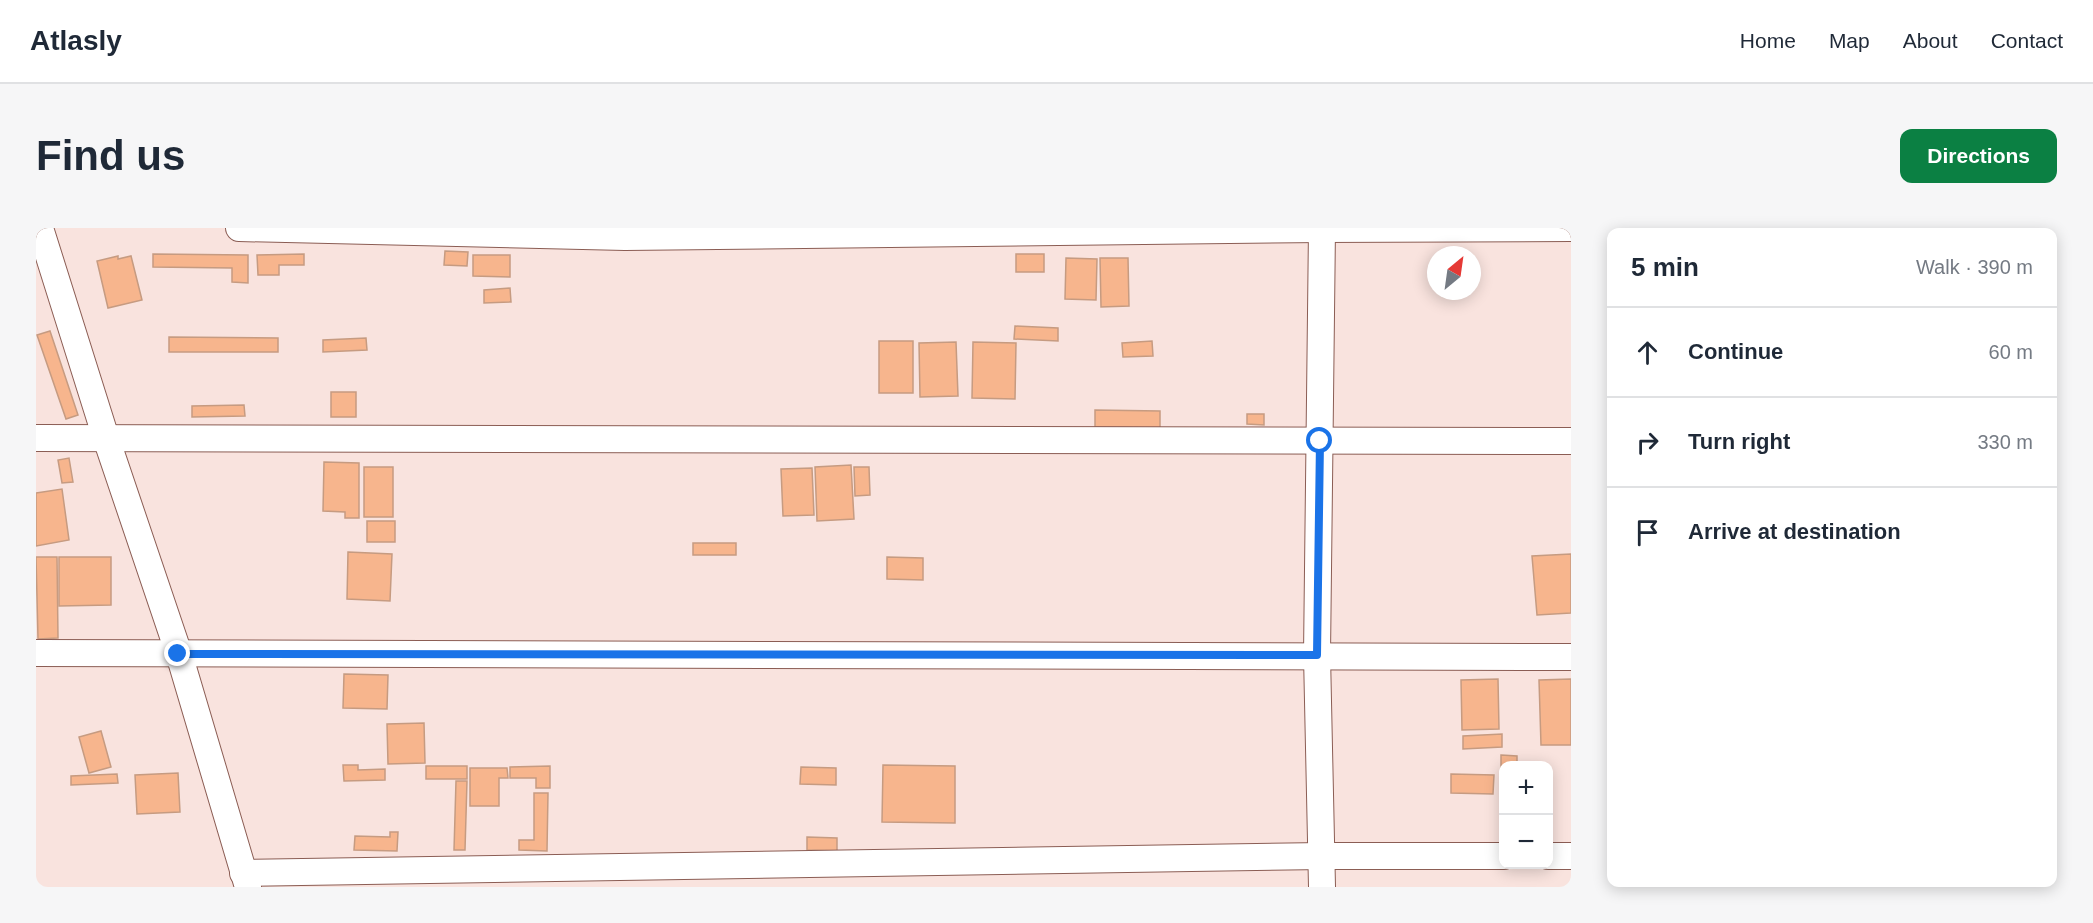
<!DOCTYPE html>
<html lang="en">
<head>
<meta charset="utf-8">
<style>
  body { margin:0; font-family:Helvetica,sans-serif; background:#f6f6f7; color:#1f2937 }
  .controls { position:absolute; right:18px; bottom:18px; display:grid; overflow:hidden; border-radius:12px; box-shadow:0 3px 15px #0003 }
  .controls button { width:54px; height:54px; display:grid; place-items:center; padding:0; border:0; border-bottom:2px solid #e0e1e3; background:#fff; color:#1f2937; font:30px sans-serif }
  .compass { position:absolute; left:1391px; top:18px; width:54px; height:54px; border-radius:50%; background:#fff; box-shadow:0 3px 15px #0003; rotate:29deg }
  .stop { position:absolute; width:18px; height:18px; margin:-14px; border:4px solid #1a73e8; border-radius:50%; background:#fff }
  .stop.end { background:#1a73e8; border-color:#fff; box-shadow:0 2px 6px #0008 }
  .list { margin:0; padding:0; list-style:none }
  h2 { display:flex; justify-content:space-between; align-items:center; height:78px; margin:0; padding:0 24px; font-size:26px }
  h2 small { font-size:20px; font-weight:400; color:#747a83 }
  .list li { display:grid; grid-template-columns:39px 1fr auto; gap:18px; align-items:center; box-sizing:border-box; height:90px; padding:0 24px; border-top:2px solid #e0e1e3 }
  .list b { display:block; font-size:22px; white-space:nowrap }
  .list em { font-size:20px; font-style:normal; color:#747a83 }
  .icon { flex:none; width:33px; height:33px; fill:none; stroke:currentColor; stroke-width:2; stroke-linecap:round; stroke-linejoin:round }
  .map { position:relative; flex:none; width:1535px; height:659px; overflow:hidden; border-radius:12px }
  header { display:flex; align-items:center; gap:36px; box-sizing:border-box; height:84px; padding:0 30px; background:#fff; border-bottom:2px solid #e0e1e3 }
  header strong { font-size:28px }
  nav { display:flex; gap:33px; margin-inline-start:auto; font-size:21px }
  .intro { display:flex; align-items:center; justify-content:space-between; box-sizing:border-box; height:144px; padding:0 36px }
  h1 { margin:0; font-size:42px }
  .button { padding:15px 27px; border-radius:12px; background:#0b8043; color:#fff; font-size:21px; font-weight:700 }
  main { display:flex; gap:36px; padding:0 36px }
  aside { flex:1; background:#fff; border-radius:12px; box-shadow:0 3px 15px #0003 }
  .map>svg:first-child { display:block }
  .building { fill:#f7b58d; stroke:#c69b81; stroke-width:1.5 }
  .lines { fill:none; stroke-linecap:round; stroke-linejoin:round }
  .minor-casing { stroke:#8b5d54; stroke-width:28 }
  .minor { stroke:#fff; stroke-width:26 }
  .route { stroke:#1a73e8; stroke-width:8 }
</style>
</head>
<body>
<header>
<strong>Atlasly</strong>
<nav><a>Home</a><a>Map</a><a>About</a><a>Contact</a></nav>
</header>
<div class="intro"><h1>Find us</h1><a class="button">Directions</a></div>
<main>
<div class="map">
<svg width="1535" height="659" viewBox="0 0 1535 659">
  <rect width="100%" height="100%" fill="#f9e3de"/>
  <!-- building -->
  <g class="building">
    <path d="M409,23L432,24L431,38L408,37Z"/>
    <path d="M117,26L212,27V55L196,54V40L117,39Z"/>
    <path d="M268,26V37H243V47H222L221,27Z"/>
    <rect x="980" y="26" width="28" height="18"/>
    <path d="M437,27H474V49L437,48Z"/>
    <path d="M82,28V31L95,28L106,72L72,80L61,33Z"/>
    <path d="M1030,30L1061,31L1060,72L1029,71Z"/>
    <path d="M1064,30H1092L1093,78L1065,79Z"/>
    <path d="M474,60L475,74L448,75V62Z"/>
    <path d="M979,98L1022,100V113L978,111Z"/>
    <path d="M14,103L42,187L30,191L1,107Z"/>
    <path d="M133,109L242,110V124H133Z"/>
    <path d="M330,110L331,122L287,124V112Z"/>
    <rect x="843" y="113" width="34" height="52"/>
    <path d="M1116,113L1117,128L1087,129L1086,115Z"/>
    <path d="M920,114L922,168L884,169L883,115Z"/>
    <path d="M937,114L980,115L979,171L936,170Z"/>
    <rect x="295" y="164" width="25" height="25"/>
    <path d="M208,177L209,188L156,189V178Z"/>
    <path d="M1059,182L1124,183V200L1059,199Z"/>
    <path d="M1211,186H1228V197L1211,196Z"/>
    <path d="M33,230L37,254L26,255L22,232Z"/>
    <path d="M288,234L323,235V290H309V284L287,283Z"/>
    <path d="M815,237L818,291L781,293L779,239Z"/>
    <rect x="328" y="239" width="29" height="50"/>
    <path d="M818,239H833L834,267L819,268Z"/>
    <path d="M776,240L778,287L747,288L745,241Z"/>
    <path d="M26,261L33,312L0,318V265Z"/>
    <rect x="331" y="293" width="28" height="21"/>
    <rect x="657" y="315" width="43" height="12"/>
    <path d="M312,324L356,326L354,373L311,371Z"/>
    <path d="M1535,326V385L1501,387L1496,328Z"/>
    <path d="M0,329H21L22,410L2,411Z"/>
    <path d="M23,329H75V377L23,378Z"/>
    <path d="M851,329L887,330V352L851,351Z"/>
    <path d="M308,446L352,447L351,481L307,480Z"/>
    <path d="M1462,451L1463,501L1426,502L1425,452Z"/>
    <path d="M1535,451V517H1505L1503,452Z"/>
    <path d="M388,495L389,535L352,536L351,496Z"/>
    <path d="M65,503L75,539L53,545L43,509Z"/>
    <path d="M1466,506V519L1427,521V508Z"/>
    <path d="M1465,527L1481,528V538H1468V540H1465Z"/>
    <path d="M307,537H322V542L349,541V552L308,553Z"/>
    <path d="M847,537L919,538V595L846,594Z"/>
    <rect x="390" y="538" width="41" height="13"/>
    <path d="M514,538V560H500V550H474V539Z"/>
    <path d="M765,539L800,540V557L764,556Z"/>
    <path d="M434,540H471L472,550H463V578H434Z"/>
    <path d="M142,545L144,584L101,586L99,547Z"/>
    <path d="M81,546L82,555L35,557V548Z"/>
    <path d="M1415,546L1458,547L1457,566L1415,565Z"/>
    <path d="M420,553H431L429,622H418Z"/>
    <path d="M498,565H512L511,623L483,622V612H498Z"/>
    <path d="M354,604H362L361,623L318,622L319,608L354,609Z"/>
    <path d="M771,609L801,610V623L771,622Z"/>
  </g>
  <g class="lines">
    <defs>
      <g id="minor">
        <path d="M4,0L70,210L143,426L212,659"/>
        <path d="M203,0L589,9L1286,1L1535,0"/>
        <path d="M0,210L1535,213"/>
        <path d="M0,425L1535,429"/>
        <path d="M1512,628H1535"/>
        <path d="M207,645L1287,628H1468"/>
        <path d="M1286,659L1281,427L1286,0"/>
      </g>
    </defs>
    <!-- minor casing -->
    <use href="#minor" class="minor-casing"/>
    <!-- minor -->
    <use href="#minor" class="minor"/>
  </g>
  <g class="lines">
    <!-- route -->
    <path class="route" d="M142,426L1281,427L1284,213"/>
  </g>
</svg>
<div class="controls">
<button>+</button>
<button>−</button>
</div>
<svg class="compass" viewBox="-18 -18 36 36"><path d="M0-13l5 13h-10z" fill="#e53935"/><path d="M0 13l5-13h-10z" fill="#747a83"/></svg>
<div class="stop" style="left:1284px;top:213px"></div>
<div class="stop end" style="left:142px;top:426px"></div>
</div>
<aside>
<h2>5 min<small>Walk · 390 m</small></h2>
<ul class="list">
<li><svg class="icon" aria-label="ahead" viewBox="0 0 24 24"><path d="M12 20V5M6 11l6-6 6 6"/></svg><div><b>Continue</b></div><em>60 m</em></li>
<li><svg class="icon" aria-label="right" viewBox="0 0 24 24"><path d="M7 20v-9h11M14 6l5 5-5 5"/></svg><div><b>Turn right</b></div><em>330 m</em></li>
<li><svg class="icon" aria-label="arrive" viewBox="0 0 24 24"><path d="M6 21V4h12l-3 4 3 4H6"/></svg><div><b>Arrive at destination</b></div></li>
</ul>
</aside>
</main>
</body>
</html>
